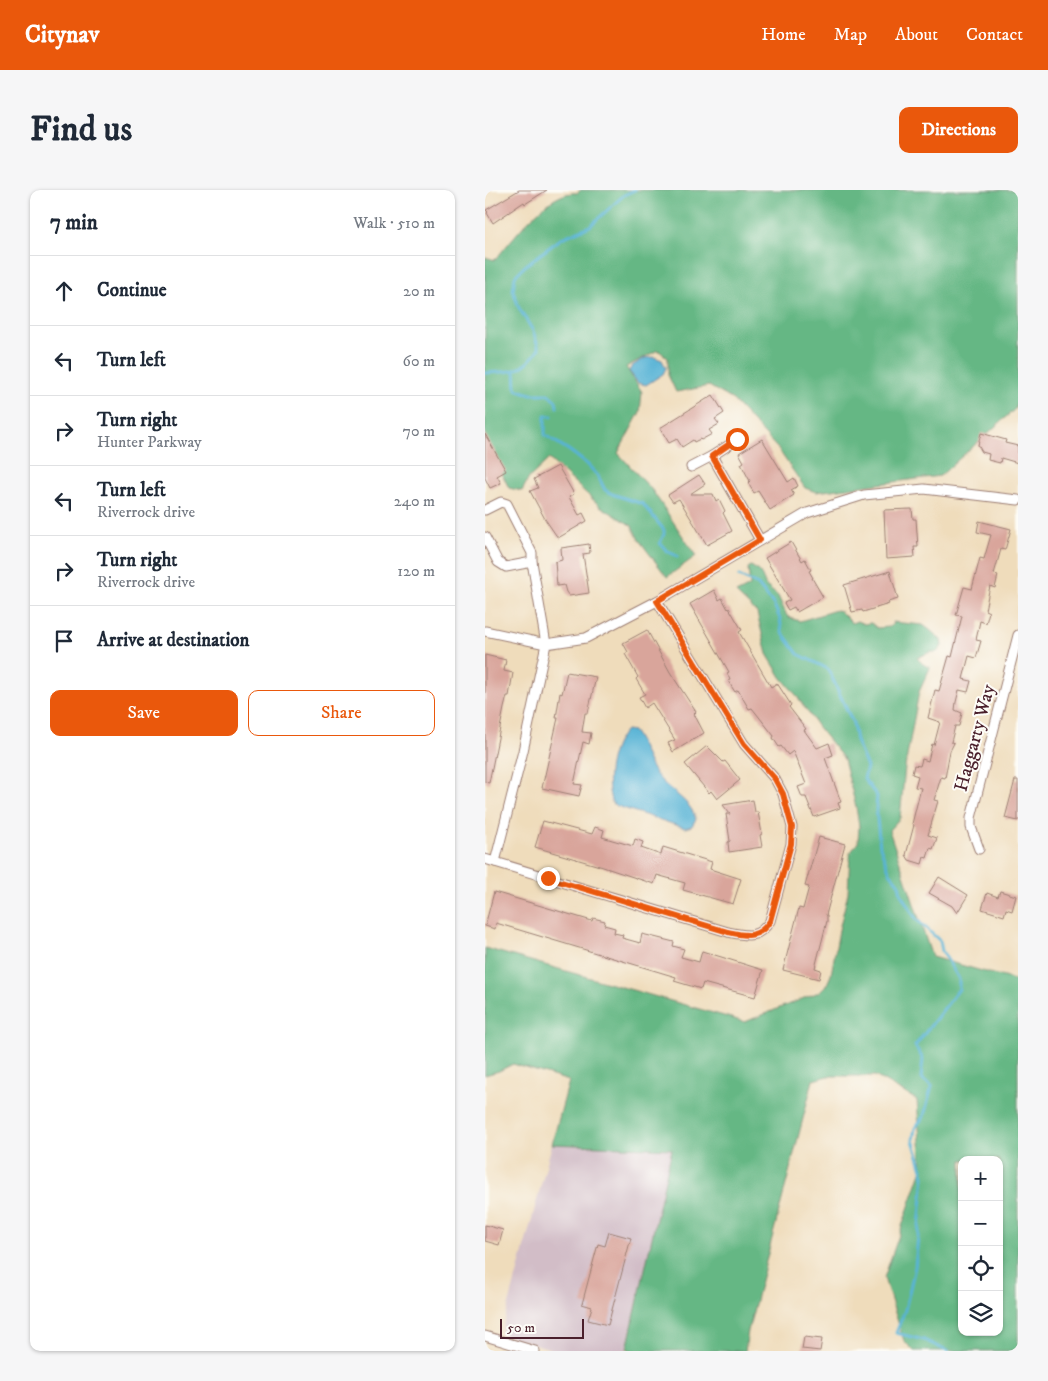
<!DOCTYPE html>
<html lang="en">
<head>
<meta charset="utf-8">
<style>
  body { margin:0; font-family:"IM FELL DW Pica",serif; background:#f6f6f7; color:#1f2937 }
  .controls { position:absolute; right:15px; bottom:15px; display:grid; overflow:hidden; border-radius:10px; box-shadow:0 1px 4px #0004 }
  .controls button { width:45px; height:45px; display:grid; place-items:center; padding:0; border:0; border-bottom:1px solid #e0e1e3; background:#fff; color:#1f2937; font:25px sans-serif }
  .scale { position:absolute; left:15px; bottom:12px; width:84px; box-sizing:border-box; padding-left:5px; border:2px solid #4a1f2b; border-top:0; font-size:14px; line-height:18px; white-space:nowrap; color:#4a1f2b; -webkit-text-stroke:4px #fdfcf7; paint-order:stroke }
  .stop { position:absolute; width:15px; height:15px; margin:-11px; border:4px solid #ea580c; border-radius:50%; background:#fff }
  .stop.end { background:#ea580c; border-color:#fff; box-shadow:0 1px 5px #0008 }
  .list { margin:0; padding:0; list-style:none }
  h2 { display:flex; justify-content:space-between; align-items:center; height:65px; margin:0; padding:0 20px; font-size:21px }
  h2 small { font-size:16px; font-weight:400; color:#747a83 }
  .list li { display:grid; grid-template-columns:32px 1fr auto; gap:15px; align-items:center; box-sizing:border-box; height:70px; padding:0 20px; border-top:1px solid #e0e1e3 }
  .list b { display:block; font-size:19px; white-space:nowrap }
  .list p { margin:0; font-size:16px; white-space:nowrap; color:#747a83 }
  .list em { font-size:16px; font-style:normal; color:#747a83 }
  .actions { display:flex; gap:10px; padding:15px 20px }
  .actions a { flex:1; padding:11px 0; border:1px solid #ea580c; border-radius:10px; text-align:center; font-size:18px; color:#ea580c }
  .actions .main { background:#ea580c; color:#fff }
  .icon { flex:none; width:28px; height:28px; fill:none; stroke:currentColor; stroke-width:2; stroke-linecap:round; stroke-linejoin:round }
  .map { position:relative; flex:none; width:533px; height:1161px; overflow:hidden; border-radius:10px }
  header { display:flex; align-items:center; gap:30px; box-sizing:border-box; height:70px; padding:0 25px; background:#ea580c; color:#fff }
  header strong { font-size:24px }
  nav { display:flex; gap:28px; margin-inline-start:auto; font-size:18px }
  .intro { display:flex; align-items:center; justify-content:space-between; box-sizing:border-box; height:120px; padding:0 30px }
  h1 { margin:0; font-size:35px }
  .button { padding:12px 22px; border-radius:10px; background:#ea580c; color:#fff; font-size:18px; font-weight:700 }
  main { display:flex; gap:30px; padding:0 30px }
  aside { flex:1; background:#fff; border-radius:10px; box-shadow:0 1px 4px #0004 }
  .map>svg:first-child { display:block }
  .industrial { fill:#d2bdc7 }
  .forest { fill:#65b784; stroke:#586b58; fill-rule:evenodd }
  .water { fill:#58b4d6; stroke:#516a80 }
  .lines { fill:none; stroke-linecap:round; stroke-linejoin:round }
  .stream { stroke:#58b4d6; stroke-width:3 }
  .building { fill:#d9a59b }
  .minor-casing { stroke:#9c7e73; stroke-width:11 }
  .minor { stroke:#fff; stroke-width:9 }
  .route { stroke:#ea580c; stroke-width:6 }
  .labels { text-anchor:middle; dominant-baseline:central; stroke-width:4; stroke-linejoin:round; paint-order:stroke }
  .street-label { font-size:19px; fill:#4a1f2b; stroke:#fdfcf7 }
</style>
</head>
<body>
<header>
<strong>Citynav</strong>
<nav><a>Home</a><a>Map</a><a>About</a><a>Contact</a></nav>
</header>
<div class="intro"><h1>Find us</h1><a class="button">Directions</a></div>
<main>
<aside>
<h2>7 min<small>Walk · 510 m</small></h2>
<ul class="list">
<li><svg class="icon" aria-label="ahead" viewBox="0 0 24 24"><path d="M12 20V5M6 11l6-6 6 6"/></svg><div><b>Continue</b></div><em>20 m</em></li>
<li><svg class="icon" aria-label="left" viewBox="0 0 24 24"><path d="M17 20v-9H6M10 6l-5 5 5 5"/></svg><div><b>Turn left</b></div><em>60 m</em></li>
<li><svg class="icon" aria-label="right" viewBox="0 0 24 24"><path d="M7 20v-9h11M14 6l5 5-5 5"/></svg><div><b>Turn right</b><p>Hunter Parkway</p></div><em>70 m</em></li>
<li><svg class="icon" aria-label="left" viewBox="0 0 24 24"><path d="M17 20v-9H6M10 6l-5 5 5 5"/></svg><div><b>Turn left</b><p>Riverrock drive</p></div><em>240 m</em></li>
<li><svg class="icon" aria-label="right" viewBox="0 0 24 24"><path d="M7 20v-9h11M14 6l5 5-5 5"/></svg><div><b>Turn right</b><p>Riverrock drive</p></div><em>120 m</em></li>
<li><svg class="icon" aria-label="arrive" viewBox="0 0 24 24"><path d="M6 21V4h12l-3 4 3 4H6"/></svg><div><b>Arrive at destination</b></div></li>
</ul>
<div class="actions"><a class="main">Save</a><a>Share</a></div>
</aside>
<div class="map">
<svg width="533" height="1161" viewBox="0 0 533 1161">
  <rect width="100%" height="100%" fill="#fdfcf7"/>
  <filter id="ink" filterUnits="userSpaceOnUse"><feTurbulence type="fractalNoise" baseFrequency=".02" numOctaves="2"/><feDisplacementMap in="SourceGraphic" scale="10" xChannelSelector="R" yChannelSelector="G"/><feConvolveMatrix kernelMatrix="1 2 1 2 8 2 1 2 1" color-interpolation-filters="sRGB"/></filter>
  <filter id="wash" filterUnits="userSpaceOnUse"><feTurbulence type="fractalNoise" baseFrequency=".0096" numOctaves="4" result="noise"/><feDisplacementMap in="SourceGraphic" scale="20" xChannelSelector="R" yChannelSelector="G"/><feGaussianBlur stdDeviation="1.12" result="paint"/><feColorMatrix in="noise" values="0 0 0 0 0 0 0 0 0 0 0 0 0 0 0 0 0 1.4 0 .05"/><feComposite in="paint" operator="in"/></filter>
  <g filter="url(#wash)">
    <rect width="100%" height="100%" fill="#efdcbb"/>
    <!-- industrial -->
    <path class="industrial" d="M67,954L187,959L141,1161H73L16,1144Z"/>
    <!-- forest -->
    <g class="forest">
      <path d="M96,0H533V209L530,219L455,286L331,302L320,298L293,259L248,210L224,196L191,202L183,185V168L173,160L141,177L157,202L155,222L133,263L167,300L211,366L182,387L154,350L147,336L115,316L64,269L44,288L37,301L24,298L0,249V67L10,70C27,50 63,0 92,3Z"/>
      <path d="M266,376L275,382L281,396L293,406L302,426L308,429L315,431L351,420L355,421L367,433L372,431L379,434L386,433L392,438L404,437L408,434L407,432L438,435L445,440L456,450L457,456L452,462H445L432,468L438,474L445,478L434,502L420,577L415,628L404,640L447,767L533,791V1161H429L419,1151L399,1088L437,979L432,910L390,886H343L328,890L263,1141L260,1161H149L142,1159L187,959L67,954L84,891L28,874L14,881L0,885V758L260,832L334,802L342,794L346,785L354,740L363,703L365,663L373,653L374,636L371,617L359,569L333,537L312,506L296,487L282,464L272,423L251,403L265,396L263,378ZM477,970H514V1142H477Z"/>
    </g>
    <!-- water -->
    <g class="water">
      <path d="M169,167L177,170L181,178L178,184L161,195L153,193L144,181L147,176L160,168Z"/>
      <path d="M141,540L148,541C159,555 163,577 175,589C186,602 206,611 211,629L207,636L200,638L132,616L127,613C119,592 125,556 141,540Z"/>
    </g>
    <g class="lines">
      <!-- stream -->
      <g class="stream">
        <path d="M30,180L31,199L45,204H63L71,211L72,217"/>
        <path d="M0,183C28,182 37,183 54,159L48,141L34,118L28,101L30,86L42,74L77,48L105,36L139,5L150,0"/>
        <path d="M67,226H60V245L85,261L103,275L113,286L120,300L127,304L158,314L179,340V344L175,353L182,361L192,366"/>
        <path d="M254,386L273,395L289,415L295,429L297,442L313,464L343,479L368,533L371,551L382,577L379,589L392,606L391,619L395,657L405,683L414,694L416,704L431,729L455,751L457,761L474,789V799L430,856L438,869L436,888L447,896L439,926L430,938L428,950L439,986L430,1077L420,1120L411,1143L439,1150L462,1161"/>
      </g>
    </g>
    <g id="blocks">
      <!-- building -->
      <g class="building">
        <path d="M34,0H62L40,14L39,12L8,33L2,23L3,22L1,20Z"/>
        <path d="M228,205L239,223L230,229L234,234L224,240L227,244L216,250L215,249L209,252L208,250L197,257L192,249L184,253L175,238Z"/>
        <path d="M496,243L521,250L520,253L533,256V273L516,268L515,273L503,270L504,264L497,262L493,255Z"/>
        <path d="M0,244L21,281L12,286L16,293L5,298L0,288Z"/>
        <path d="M277,249L303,292L309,288L313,296L306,300L309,305L285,320L273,301L269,303L263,293L265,291L256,274L259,272L254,263Z"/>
        <path d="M73,276L89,304L84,307L94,325L98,323L102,331L73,348L60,329L45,301L53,298L49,289Z"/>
        <path d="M214,285L220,294L205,304H228L231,311L234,309L240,321L238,323L247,341L222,355L194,309L188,312L183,305Z"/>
        <path d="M427,319L428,329H431L433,357H429L430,367L401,369L399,320Z"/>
        <path d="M494,331L526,339L520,360L516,359L509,384L513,385L510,398L505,396L500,420L504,422L501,433L495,431L491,450L496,451L491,468L484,466L478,489L486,491L483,502L474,500L471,512L470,520L477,523L474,536H470L466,552L469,553L465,561L460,588L456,587L449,610L453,611L443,645L452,648L448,659L445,658L442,668L439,667L437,674L424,670L421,665L429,635L427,634L436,598L430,597L433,586L427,584L429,575L435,576L437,569L443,571L447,554L449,555L455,532L443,528L450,500L454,501L464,466L467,467L477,426L471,425L479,397L487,399L495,368L499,369L506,345L492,342Z"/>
        <path d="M306,352L317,371L320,369L326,380L324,381L328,388H327L338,407L312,422L309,417L303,420L299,413L305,410L280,368Z"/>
        <path d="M104,354L105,363L98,364L104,403L84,406L81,402L79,395L72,396L70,372L77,370L76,358Z"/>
        <path d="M405,381L413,409L403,412L404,414L378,422L377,420L367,422L359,395Z"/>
        <path d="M229,400L234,410L237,408L243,419L244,418L257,440L254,442L286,497L292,493L306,515L304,517L321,539L319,540L332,558L344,553L348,565L340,568L356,612L353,613L355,618L329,627L321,607H317L313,597L321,594L308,561L303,565L296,556L294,557L288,548L289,546L267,518L264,519L253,500L250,502L243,491L245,490L242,483L244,482L205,414Z"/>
        <path d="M162,440L185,482L211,522L209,524L219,543L188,562L183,553L190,550L167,513L160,518L154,507L160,504L151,489L153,487L140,464L143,462L138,453Z"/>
        <path d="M0,465L21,470L19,481L28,483L24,506H22L19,518L4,593L0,592Z"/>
        <path d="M82,482L111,487L103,523H100L97,542L106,543L104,554L98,552L89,594L97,595L94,606L57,598L73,528H71L75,503L77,504Z"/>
        <path d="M222,556L238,572L240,571L255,590L232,609L226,601L224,603L200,574Z"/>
        <path d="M530,590H533V631L520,628Z"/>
        <path d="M268,610L270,622H273L277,644L275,645L277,657L244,662L243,652L245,651L241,624H245L238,615Z"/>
        <path d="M58,631L107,644L110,637L119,640L117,647L148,656L150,649L158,652L156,658L176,665L178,657L227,672L225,679L256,689L248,714L198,700L200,693L172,685L169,694L118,677L50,657Z"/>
        <path d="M334,647L360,654L341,725H342V731L330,778L336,780L334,789L298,780L314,718L318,719L324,697L320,696Z"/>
        <path d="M454,687L483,705L472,723L467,716L444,703Z"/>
        <path d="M515,701L531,706L527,721L521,719L519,726L497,719L502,703L513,707Z"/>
        <path d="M9,702L107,731L108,728L120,731L119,735L130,738L129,743L138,745L137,748L155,753L157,744L189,752L188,756L199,759L196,767L214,772L217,761L278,780L270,807L218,793L216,799L189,791L191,787L11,733L10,739L0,736Z"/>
        <path d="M0,1035L18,1040L14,1055L0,1051Z"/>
        <path d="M124,1042L146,1048L123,1135L103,1130L107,1117L97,1114L113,1054L120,1056Z"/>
        <path d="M319,1147L337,1149L335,1161L317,1159Z"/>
      </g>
    </g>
  </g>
  <g filter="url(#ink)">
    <use href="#blocks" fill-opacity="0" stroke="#9c7e73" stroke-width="1"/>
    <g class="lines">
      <defs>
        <g id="minor">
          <path d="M227,266L253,249"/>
          <path d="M206,277L227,266L275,350"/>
          <path d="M0,320L16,312L22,314L47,363V372L61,454L38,561L10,672"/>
          <path d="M0,347L13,372L21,377L47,372"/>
          <path d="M0,441L61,454L101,448L172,411L322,323L379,305L439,299L533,310"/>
          <path d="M494,659L486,637V628L533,445"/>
          <path d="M0,669L243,742C262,746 273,749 285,731L306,654L307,637L298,604L290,589L259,554L172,411"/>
          <path d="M0,1146L50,1161"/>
        </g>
      </defs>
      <!-- minor casing -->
      <use href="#minor" class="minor-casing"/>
      <!-- minor -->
      <use href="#minor" class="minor"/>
    </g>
  </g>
  <g class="lines" filter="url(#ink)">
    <!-- route -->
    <path class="route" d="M63,688L243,742C262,746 273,749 285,731L306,654L307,637L298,604L290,589L259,554L172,411L275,350L227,266L252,249"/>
  </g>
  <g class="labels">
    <!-- street labels -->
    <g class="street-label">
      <text transform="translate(490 548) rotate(-75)">Haggarty Way</text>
    </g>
  </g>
</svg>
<div class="controls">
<button>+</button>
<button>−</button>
<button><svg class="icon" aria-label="locate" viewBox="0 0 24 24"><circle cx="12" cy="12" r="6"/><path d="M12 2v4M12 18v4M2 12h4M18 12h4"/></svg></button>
<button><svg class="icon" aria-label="layers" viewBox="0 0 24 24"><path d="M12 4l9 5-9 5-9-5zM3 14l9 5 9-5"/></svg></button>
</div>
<div class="scale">50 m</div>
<div class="stop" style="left:252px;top:249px"></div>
<div class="stop end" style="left:63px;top:688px"></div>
</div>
</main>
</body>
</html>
